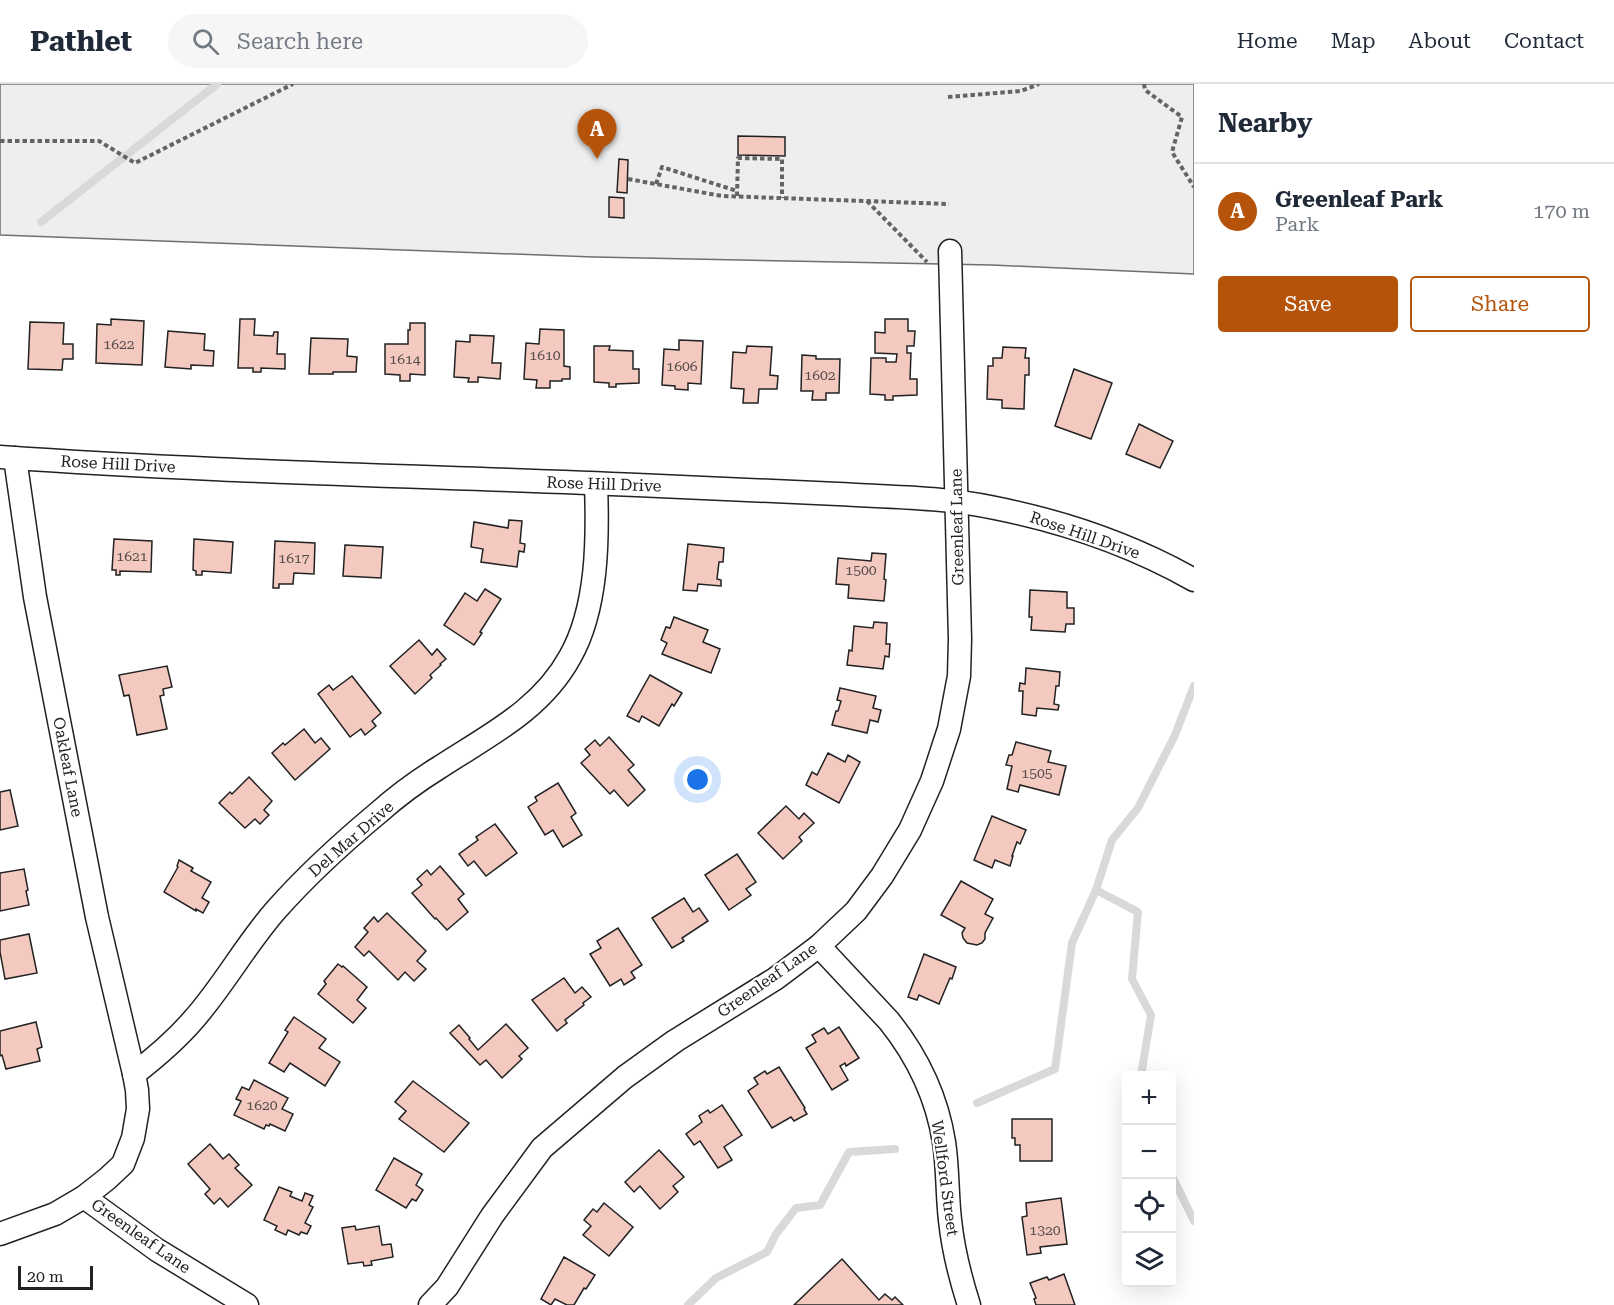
<!DOCTYPE html>
<html lang="en">
<head>
<meta charset="utf-8">
<style>
  body { margin:0; font-family:"Roboto Serif",serif; background:#f6f6f7; color:#1f2937 }
  .controls { position:absolute; right:18px; bottom:18px; display:grid; overflow:hidden; border-radius:6px; box-shadow:0 6px 24px #0002 }
  .controls button { width:54px; height:54px; display:grid; place-items:center; padding:0; border:0; border-bottom:2px solid #e0e1e3; background:#fff; color:#1f2937; font:30px sans-serif }
  .scale { position:absolute; left:18px; bottom:15px; width:75px; box-sizing:border-box; padding-left:6px; border:3px solid #222; border-top:0; font-size:16px; line-height:21px; white-space:nowrap; color:#222; -webkit-text-stroke:4px #fff; paint-order:stroke }
  .you { position:absolute; left:698px; top:696px; width:21px; height:21px; margin:-15px; border:4px solid #fff; border-radius:50%; background:#1a73e8; box-shadow:0 0 0 9px #1a73e833 }
  .badge { display:grid; place-items:center; width:39px; height:39px; border-radius:50%; background:#b45309; color:#fff; font-size:20px; font-weight:700 }
  .pin { position:absolute; translate:-50% -50px; filter:drop-shadow(0 2px 3px #0008) }
  .pin::after { content:''; position:absolute; top:32px; width:21px; height:18px; background:inherit; clip-path:polygon(0 0,100% 0,50% 100%) }
  .list { margin:0; padding:0; list-style:none }
  h2 { display:flex; justify-content:space-between; align-items:center; height:78px; margin:0; padding:0 24px; font-size:26px }
  h2 small { font-size:20px; font-weight:400; color:#747a83 }
  .list li { display:grid; grid-template-columns:39px 1fr auto; gap:18px; align-items:center; box-sizing:border-box; height:96px; padding:0 24px; border-top:2px solid #e0e1e3 }
  .list b { display:block; font-size:22px; white-space:nowrap }
  .list p { margin:0; font-size:20px; white-space:nowrap; color:#747a83 }
  .list em { font-size:20px; font-style:normal; color:#747a83 }
  .actions { display:flex; gap:12px; padding:18px 24px }
  .actions a { flex:1; padding:14px 0; border:2px solid #b45309; border-radius:6px; text-align:center; font-size:21px; color:#b45309 }
  .actions .main { background:#b45309; color:#fff }
  .icon { flex:none; width:33px; height:33px; fill:none; stroke:currentColor; stroke-width:2; stroke-linecap:round; stroke-linejoin:round }
  .map { position:relative; flex:none; width:1194px; height:1221px; overflow:hidden }
  header { display:flex; align-items:center; gap:36px; box-sizing:border-box; height:84px; padding:0 30px; background:#fff; border-bottom:2px solid #e0e1e3 }
  header strong { font-size:28px }
  nav { display:flex; gap:33px; margin-inline-start:auto; font-size:21px }
  .search { width:420px; height:54px; background:#f6f6f7; display:flex; align-items:center; gap:15px; box-sizing:border-box; padding:0 21px; border-radius:33px; color:#747a83; font-size:22px }
  main { display:flex }
  aside { flex:1; background:#fff }
  .map>svg:first-child { display:block }
  .green { fill:#eee; stroke:#6f6f6f; stroke-width:1.5 }
  .lines { fill:none; stroke-linecap:round; stroke-linejoin:round }
  .stream { stroke:#d9d9d9; stroke-width:8 }
  .building { fill:#f3c9c0; stroke:#222; stroke-width:1.5 }
  .street-casing { stroke:#222; stroke-width:25 }
  .path { stroke:#646464; stroke-width:4; stroke-dasharray:4.5 3; stroke-linecap:butt }
  .street { stroke:#fff; stroke-width:22 }
  .labels { text-anchor:middle; dominant-baseline:central; stroke-width:4.5; stroke-linejoin:round; paint-order:stroke }
  .number-label { font-size:14px; fill:#564c4a }
  .street-label { font-size:16px; fill:#222; stroke:#fff }
</style>
</head>
<body>
<header>
<strong>Pathlet</strong>
<div class="search"><svg class="icon" aria-label="search" viewBox="0 0 24 24"><circle cx="10" cy="10" r="6"/><path d="M15 15l6 6"/></svg>Search here</div>
<nav><a>Home</a><a>Map</a><a>About</a><a>Contact</a></nav>
</header>
<main>
<div class="map">
<svg width="1194" height="1221" viewBox="0 0 1194 1221">
  <rect width="100%" height="100%" fill="#fff"/>
  <!-- green -->
  <path class="green" d="M0,0H1194V190L992,181L594,173L0,151Z"/>
  <g class="lines">
    <!-- stream -->
    <g class="stream">
      <path d="M41,138L217,0"/>
      <path d="M1141,992L1151,931L1132,895L1138,828L1096,806L1112,756L1138,724L1175,651L1194,602"/>
      <path d="M977,1019L1055,985L1072,859L1096,806"/>
      <path d="M1172,1092L1194,1137"/>
      <path d="M688,1221L716,1194L767,1168L776,1150L796,1124L820,1121L849,1068L895,1065"/>
    </g>
  </g>
  <!-- building -->
  <g class="building">
    <path d="M738,52L785,53V72L738,71Z"/>
    <path d="M619,75L628,76L627,109L617,108Z"/>
    <path d="M609,113L624,114V134L609,133Z"/>
    <path d="M111,235L144,237L142,281L96,279L97,240L111,241Z"/>
    <path d="M240,235H255L254,251L273,252L274,248H278L277,270H285V285L261,284V288H253V284H238Z"/>
    <path d="M885,235H908V247H915L914,262H907V269H911L910,295H917V311L893,312V316H885V311L870,310L871,274H886V278H896L897,270L875,269V248L885,249Z"/>
    <path d="M30,238L64,239L63,260H73V275H63L62,286L28,285Z"/>
    <path d="M410,239H425V291L410,290V297H400V291L385,290V260H408V246H410Z"/>
    <path d="M540,245L564,246V282L570,283V295H562V297H550V304H536L537,296L524,295L526,259L539,260Z"/>
    <path d="M168,247L205,250L204,266L214,267L213,282L191,281V285L165,283Z"/>
    <path d="M470,251L494,252L492,279H501L500,295L478,293V298H468L469,294L454,293L456,257L470,258Z"/>
    <path d="M311,254L348,255L347,272L357,273L356,288H333V290H309Z"/>
    <path d="M679,256L703,257L701,300L688,299V306L675,305V302L662,301L664,265L679,266Z"/>
    <path d="M594,262H610L609,266L633,267V285H639V299L616,300V303H609V299L594,298Z"/>
    <path d="M747,262L772,263L770,291L778,292L777,305H759L758,319H743L744,305L731,304L733,268L746,269Z"/>
    <path d="M1003,263L1026,264L1025,274H1029V291H1025L1024,325L1002,324V316L987,315L988,282H993V274H1002Z"/>
    <path d="M802,271L816,272V275H840L839,309H826V316H812L813,307H801Z"/>
    <path d="M1074,285L1112,299L1091,355L1055,342Z"/>
    <path d="M1139,340L1173,357L1160,384L1126,370Z"/>
    <path d="M509,436L522,437L520,459L525,460L524,468L519,467L517,483L481,478L483,465L471,463L474,438L508,444Z"/>
    <path d="M114,455L152,457L151,488L120,487V491H116V486H112Z"/>
    <path d="M194,455L233,458L231,489L202,487V491H196V487L193,486Z"/>
    <path d="M275,457L315,459L314,490L294,489L293,500H279V504H273Z"/>
    <path d="M688,460L724,464L723,478H719L717,495L721,496V502L698,500L697,507L683,506Z"/>
    <path d="M345,461L383,463L381,494L343,492Z"/>
    <path d="M872,469L886,470L884,495L886,496L884,517L848,514L849,501L836,500L838,474L871,477Z"/>
    <path d="M485,505L501,515L480,548L482,549L474,561L444,541L465,509L477,517Z"/>
    <path d="M1030,506L1067,508V524H1074V540H1066L1065,548L1031,546L1032,533H1029Z"/>
    <path d="M674,533L708,546L703,558L720,565L711,589L662,570L667,559L661,556L666,543L670,544Z"/>
    <path d="M874,538L887,539L886,560H890L889,573L885,572L883,585L847,581L849,566L852,567L854,542L873,544Z"/>
    <path d="M419,556L432,571L437,565L446,575L440,580L441,581L430,591L432,594L415,610L390,582Z"/>
    <path d="M167,582L172,603L163,605L164,611L160,612L167,645L137,651L129,611L124,612L119,591Z"/>
    <path d="M1026,584L1060,588L1059,602H1056L1054,620L1059,621L1058,626L1037,624L1036,632L1022,630L1023,607H1019L1020,599L1025,600Z"/>
    <path d="M650,591L682,609L674,622L672,620L659,642L642,632L639,638L627,632Z"/>
    <path d="M352,592L381,629L372,637L376,642L365,651L361,645L350,653L318,610L329,601L333,606Z"/>
    <path d="M840,604L876,612L873,624L881,626L878,638L870,636L867,649L832,641L836,627H838L841,617L837,616Z"/>
    <path d="M304,645L315,659L321,654L330,665L295,696L272,669L283,659L285,661Z"/>
    <path d="M609,653L634,681L628,686L645,706L628,722L614,706L610,710L581,679L590,671L585,665L595,656L600,662Z"/>
    <path d="M1016,658L1051,667L1048,678L1066,682L1059,711L1020,701L1018,708L1007,705L1012,682L1006,681L1009,671H1012Z"/>
    <path d="M828,669L845,678L848,671L860,678L839,719L806,701L812,688L817,691Z"/>
    <path d="M249,693L272,717L264,726L269,731L260,740L255,735L245,744L219,719L230,708L232,710Z"/>
    <path d="M558,699L576,729L571,733L582,751L563,763L553,746L545,751L528,723L537,717L535,713Z"/>
    <path d="M10,706L18,742L0,746V708Z"/>
    <path d="M786,722L799,735L804,729L814,739L799,753L802,757L783,775L758,749Z"/>
    <path d="M992,732L1026,746L1020,760L1017,758L1012,772H1013L1010,782L995,776L992,784L974,776Z"/>
    <path d="M495,740L517,769L486,792L474,777L468,782L459,770L478,756L476,753Z"/>
    <path d="M737,770L756,798L746,805L751,811L729,826L705,791Z"/>
    <path d="M179,776L193,784L191,787L211,798L202,814L209,818L203,829L196,825V827L164,808L178,783L177,782Z"/>
    <path d="M440,782L464,810L458,815L468,828L447,846L436,834L435,835L412,809L422,801L417,795L427,786L431,791Z"/>
    <path d="M24,785L28,806L26,807L29,821L0,827V789Z"/>
    <path d="M961,797L993,815L985,830L993,834L985,849V855L982,859L977,861L967,859L963,854L962,849L965,844L941,831Z"/>
    <path d="M684,814L693,828L699,824L708,837L682,854L684,857L672,864L652,834Z"/>
    <path d="M387,829L426,867L417,877L426,885L414,897L405,888L398,896L369,867L364,872L355,863L368,848L364,844L374,833L378,838Z"/>
    <path d="M618,844L642,881L631,888L635,894L624,901L621,895L610,902L590,870L601,864L597,857Z"/>
    <path d="M29,850L37,889L5,895L0,868V856Z"/>
    <path d="M924,870L956,883L952,895L950,894L939,920L919,911L917,916L908,913Z"/>
    <path d="M338,880L342,883L343,882L367,903L357,916L366,924L353,939L318,910L326,900L324,897Z"/>
    <path d="M564,894L575,909L582,903L591,913L583,919L584,921L565,936L567,939L557,947L532,916Z"/>
    <path d="M294,933L326,955L319,964L340,978L325,1002L290,979L284,988L269,979L288,948L285,946Z"/>
    <path d="M36,938L42,963L37,965L40,977L6,985L2,971L0,972V947Z"/>
    <path d="M506,940L528,964L519,972L522,975L502,994L486,976L480,981L450,949L459,941L470,954L469,955L478,966Z"/>
    <path d="M839,943L859,974L846,982L845,979L840,982L848,996L832,1006L806,964L816,958L812,951L824,944L828,950Z"/>
    <path d="M779,983L805,1024L804,1025L807,1030L794,1037L791,1033L772,1044L748,1007L758,1000L754,994L765,987L767,990Z"/>
    <path d="M254,996L288,1014L282,1025L293,1030L285,1047L270,1040L269,1042L266,1041L264,1045L234,1031L241,1017L236,1015L242,1003L249,1006Z"/>
    <path d="M413,997L469,1039L444,1068L399,1035L406,1027L395,1018Z"/>
    <path d="M722,1021L742,1051L724,1063L732,1076L718,1084L700,1057L694,1061L686,1050L702,1038L699,1032L708,1026L710,1029Z"/>
    <path d="M1012,1035H1052V1077H1020V1061H1015V1054H1012Z"/>
    <path d="M210,1060L223,1075L229,1070L239,1081L235,1084L252,1101L228,1123L220,1114L214,1120L205,1110L210,1105L188,1080Z"/>
    <path d="M659,1066L684,1093L673,1102L678,1108L660,1125L640,1102L634,1108L625,1098Z"/>
    <path d="M394,1074L422,1090L416,1101L423,1106L416,1117L412,1115L406,1124L376,1106Z"/>
    <path d="M279,1103L292,1108L290,1112L302,1117L305,1109L313,1112L309,1121L313,1123L305,1139L311,1142L307,1150L301,1148L299,1151L288,1146L286,1151L275,1146L277,1142L264,1136Z"/>
    <path d="M1061,1114L1067,1160L1040,1163L1041,1169L1027,1171L1022,1133L1027,1132L1026,1119Z"/>
    <path d="M604,1119L633,1143L609,1172L583,1151L591,1142L584,1136L593,1125L597,1128Z"/>
    <path d="M355,1142L356,1146L379,1142L382,1161L391,1160L393,1173L371,1177L372,1181L364,1182L363,1178L348,1180L342,1144Z"/>
    <path d="M564,1173L595,1191L586,1205L584,1204L574,1221H567L555,1215L551,1221L541,1215Z"/>
    <path d="M842,1175L879,1216L885,1210L892,1216L895,1213L903,1221H794Z"/>
    <path d="M1064,1190L1075,1221H1036L1034,1215L1036,1214L1030,1199L1047,1193L1049,1196Z"/>
  </g>
  <g class="lines">
    <defs>
      <g id="street">
        <path d="M0,373C212,388 425,392 637,401C704,404 771,407 838,410C890,413 943,413 995,424C1065,438 1132,461 1194,496"/>
        <path d="M15,374L35,513L97,833L134,990"/>
        <path d="M819,862L889,937C917,972 937,1014 944,1058C948,1084 947,1110 950,1136C953,1165 960,1193 969,1221"/>
        <path d="M84,1113L157,1166L247,1221"/>
        <path d="M0,1150L55,1130L84,1113L107,1095L123,1080L133,1054L138,1025L137,1006L134,990C156,973 176,956 194,935C224,901 246,860 276,826C307,791 342,759 378,729C397,712 419,696 440,683C489,651 541,626 570,573C598,524 598,454 596,400"/>
        <path d="M430,1221L447,1203L492,1132L542,1064L625,993L675,957L775,895L819,862L856,827L882,792L910,746L932,697L949,645L959,592L960,555L950,167"/>
      </g>
    </defs>
    <!-- street casing -->
    <use href="#street" class="street-casing"/>
    <!-- path -->
    <g class="path">
      <path d="M1144,0L1145,6L1182,33L1172,68L1194,103"/>
      <path d="M948,13L1021,7L1039,0"/>
      <path d="M0,57H99L135,79L293,0"/>
      <path d="M628,95L722,112L949,120"/>
      <path d="M656,100L662,83L737,107"/>
      <path d="M737,112L738,74L782,75V114"/>
      <path d="M867,117L927,178"/>
    </g>
    <!-- street -->
    <use href="#street" class="street"/>
  </g>
  <g class="labels">
    <!-- number labels -->
    <g class="number-label">
      <text x="119" y="260">1622</text>
      <text x="545" y="271">1610</text>
      <text x="405" y="275">1614</text>
      <text x="682" y="282">1606</text>
      <text x="820" y="291">1602</text>
      <text x="132" y="472">1621</text>
      <text x="294" y="474">1617</text>
      <text x="861" y="486">1500</text>
      <text x="1037" y="689">1505</text>
      <text x="262" y="1021">1620</text>
      <text x="1045" y="1146">1320</text>
    </g>
    <!-- street labels -->
    <g class="street-label">
      <text transform="translate(118 380) rotate(3)">Rose Hill Drive</text>
      <text transform="translate(604 400) rotate(2)">Rose Hill Drive</text>
      <text transform="translate(957 443) rotate(-91)">Greenleaf Lane</text>
      <text transform="translate(1085 451) rotate(19)">Rose Hill Drive</text>
      <text transform="translate(68 683) rotate(79)">Oakleaf Lane</text>
      <text transform="translate(351 755) rotate(-41)">Del Mar Drive</text>
      <text transform="translate(767 896) rotate(-35)">Greenleaf Lane</text>
      <text transform="translate(945 1094) rotate(82)">Wellford Street</text>
      <text transform="translate(141 1152) rotate(35)">Greenleaf Lane</text>
    </g>
  </g>
</svg>
<div class="controls">
<button>+</button>
<button>−</button>
<button><svg class="icon" aria-label="locate" viewBox="0 0 24 24"><circle cx="12" cy="12" r="6"/><path d="M12 2v4M12 18v4M2 12h4M18 12h4"/></svg></button>
<button><svg class="icon" aria-label="layers" viewBox="0 0 24 24"><path d="M12 4l9 5-9 5-9-5zM3 14l9 5 9-5"/></svg></button>
</div>
<div class="scale">20 m</div>
<div class="you"></div>
<div class="pin badge" style="left:597px;top:75px">A</div>
</div>
<aside>
<h2>Nearby<small></small></h2>
<ul class="list">
<li><span class="badge">A</span><div><b>Greenleaf Park</b><p>Park</p></div><em>170 m</em></li>
</ul>
<div class="actions"><a class="main">Save</a><a>Share</a></div>
</aside>
</main>
</body>
</html>
